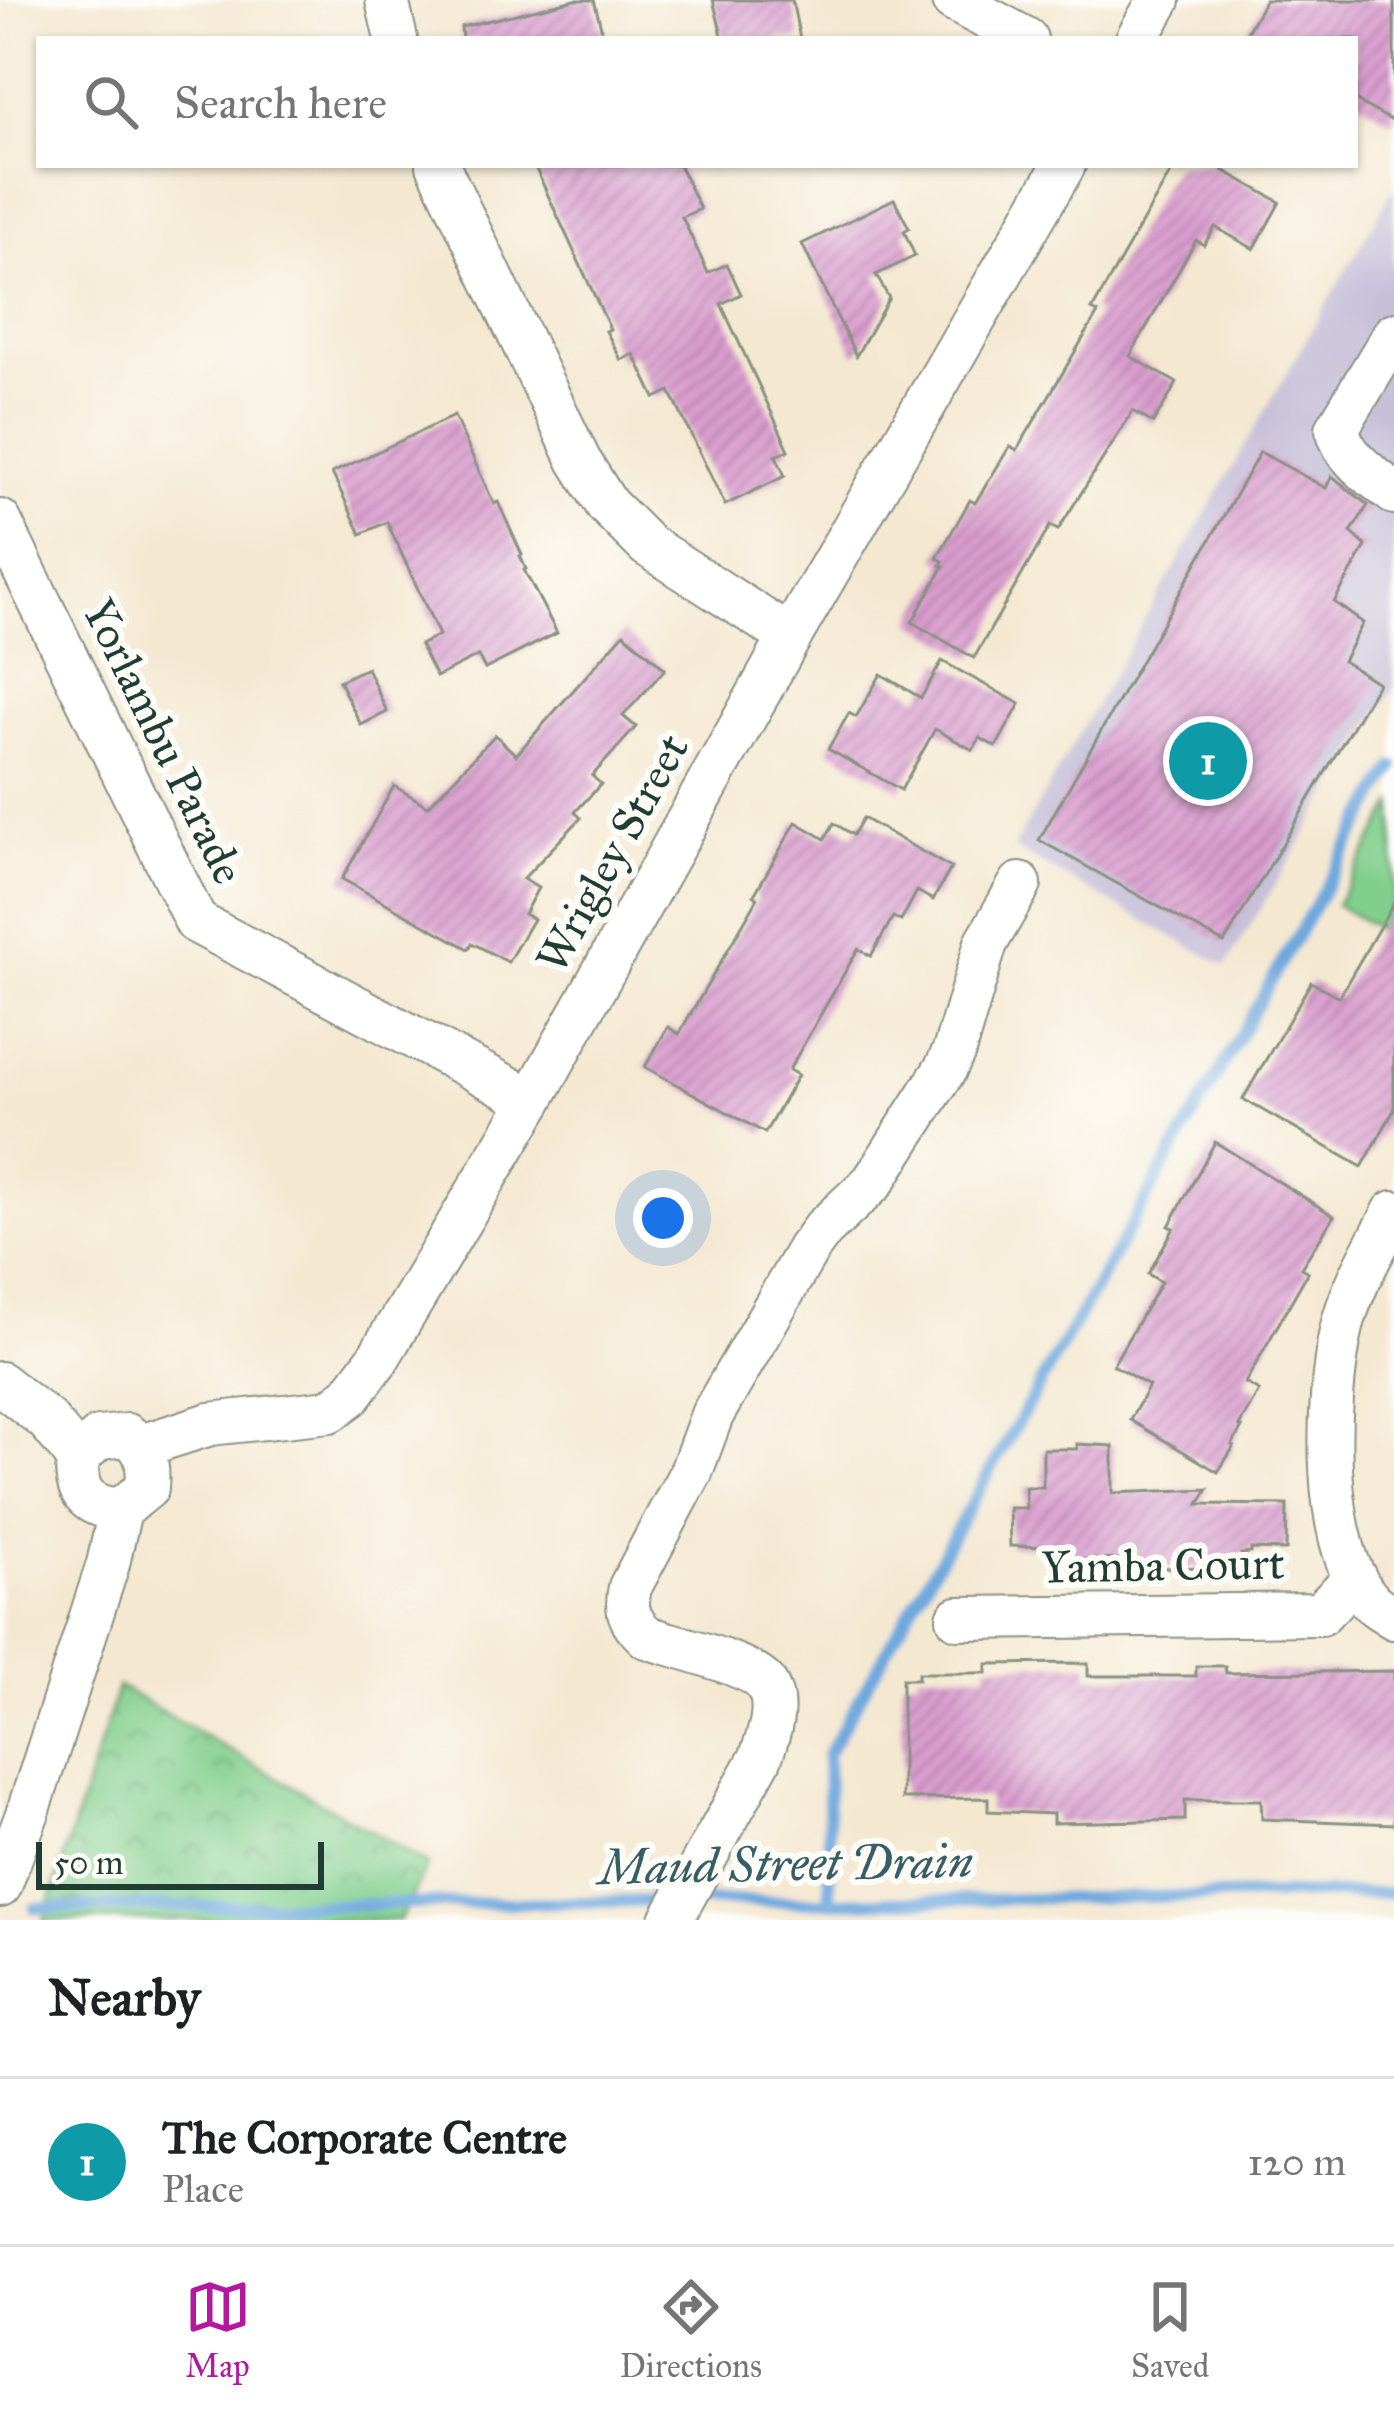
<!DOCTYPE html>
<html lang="en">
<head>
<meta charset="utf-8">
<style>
  body { margin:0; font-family:"IM FELL Great Primer",serif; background:#f2f2f2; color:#202124 }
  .scale { position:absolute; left:36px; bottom:30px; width:288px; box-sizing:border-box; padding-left:12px; border:6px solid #1f3d34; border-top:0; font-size:33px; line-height:42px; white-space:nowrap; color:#1f3d34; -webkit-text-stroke:9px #fdfcf7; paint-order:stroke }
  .you { position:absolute; left:663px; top:1218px; width:42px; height:42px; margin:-30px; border:9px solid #fff; border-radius:50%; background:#1a73e8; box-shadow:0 0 0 18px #1a73e833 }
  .badge { display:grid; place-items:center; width:78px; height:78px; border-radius:50%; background:#b5179e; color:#fff; font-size:39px; font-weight:700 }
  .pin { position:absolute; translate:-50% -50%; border:6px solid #fff; box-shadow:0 3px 12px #0006 }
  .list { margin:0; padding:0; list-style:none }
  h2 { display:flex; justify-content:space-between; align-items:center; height:156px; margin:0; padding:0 48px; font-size:51px }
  h2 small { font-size:39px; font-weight:400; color:#757577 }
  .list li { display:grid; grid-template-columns:78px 1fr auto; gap:36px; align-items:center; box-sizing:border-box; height:168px; padding:0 48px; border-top:3px solid #e0e0e0 }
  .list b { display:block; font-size:45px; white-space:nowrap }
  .list p { margin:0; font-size:39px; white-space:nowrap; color:#757577 }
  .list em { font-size:39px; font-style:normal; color:#757577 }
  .icon { flex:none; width:66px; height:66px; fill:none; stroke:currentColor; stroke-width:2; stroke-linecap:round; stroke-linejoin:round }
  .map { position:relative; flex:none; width:1394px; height:1920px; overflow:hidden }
  .search { position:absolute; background:#fff; box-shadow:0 3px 9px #0004; left:36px; right:36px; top:36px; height:132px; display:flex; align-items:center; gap:30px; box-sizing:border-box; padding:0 42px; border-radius:0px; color:#757577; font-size:45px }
  .sheet { height:324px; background:#fff }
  nav { display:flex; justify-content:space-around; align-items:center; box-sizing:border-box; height:168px; border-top:3px solid #e0e0e0; background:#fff; font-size:33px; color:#757577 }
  nav a { display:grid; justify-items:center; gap:6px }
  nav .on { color:#b5179e }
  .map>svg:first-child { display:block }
  .industrial { fill:#c7c0d9 }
  .grass { fill:#82cf8d; stroke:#508660; stroke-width:3 }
  .park { fill:url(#park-crowns); stroke:#508660; stroke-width:3 }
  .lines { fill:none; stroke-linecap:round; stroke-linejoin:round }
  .stream { stroke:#6ea8de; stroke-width:12 }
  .building { fill:url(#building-hatch) }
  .minor-casing { stroke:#8a9282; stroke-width:46 }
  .minor { stroke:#fff; stroke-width:42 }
  .labels { text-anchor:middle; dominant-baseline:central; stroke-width:12; stroke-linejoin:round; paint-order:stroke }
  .street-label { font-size:45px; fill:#1f3d34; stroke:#fdfcf7 }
  .water-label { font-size:48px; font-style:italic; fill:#375d67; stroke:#fdfcf7 }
</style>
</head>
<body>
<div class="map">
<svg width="1394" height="1920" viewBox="0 0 1394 1920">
  <defs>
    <pattern id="park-crowns" width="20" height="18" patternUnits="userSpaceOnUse" patternTransform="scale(3)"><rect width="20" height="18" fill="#82cf8d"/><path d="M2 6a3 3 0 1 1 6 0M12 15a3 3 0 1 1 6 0" fill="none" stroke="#6aa974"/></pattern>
    <pattern id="building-hatch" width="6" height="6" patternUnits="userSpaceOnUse" patternTransform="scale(3)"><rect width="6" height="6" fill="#da9dcf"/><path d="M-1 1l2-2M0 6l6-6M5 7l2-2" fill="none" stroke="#b081a9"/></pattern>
  </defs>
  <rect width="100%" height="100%" fill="#fdfcf7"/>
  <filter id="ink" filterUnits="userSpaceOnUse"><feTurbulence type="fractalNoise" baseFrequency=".00833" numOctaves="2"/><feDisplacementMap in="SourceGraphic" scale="24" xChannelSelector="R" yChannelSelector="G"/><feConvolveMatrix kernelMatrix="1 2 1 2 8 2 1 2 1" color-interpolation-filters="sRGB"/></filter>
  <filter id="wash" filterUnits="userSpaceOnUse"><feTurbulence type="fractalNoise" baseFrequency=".004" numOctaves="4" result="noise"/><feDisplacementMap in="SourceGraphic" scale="48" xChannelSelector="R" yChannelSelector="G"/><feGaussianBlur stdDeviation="2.7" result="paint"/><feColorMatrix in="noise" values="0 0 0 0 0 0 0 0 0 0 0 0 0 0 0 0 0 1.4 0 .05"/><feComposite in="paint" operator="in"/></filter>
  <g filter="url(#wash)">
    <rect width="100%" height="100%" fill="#f4e8d1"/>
    <!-- industrial -->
    <path class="industrial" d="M1394,187V687L1226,966L1013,848Z"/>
    <!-- grass -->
    <path class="grass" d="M1394,804V938L1336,905Z"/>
    <!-- park -->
    <path class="park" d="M118,1686L428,1864L400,1920H44Z"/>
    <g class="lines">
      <!-- stream -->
      <g class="stream">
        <path d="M690,1901L830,1902L1394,1893"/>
        <path d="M830,1902L827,1755L1394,767"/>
        <path d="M35,1908L670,1901"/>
      </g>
    </g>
    <g id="blocks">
      <!-- building -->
      <g class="building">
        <path d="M575,0H594L604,39H462L461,27Z"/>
        <path d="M713,0H792L800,39H723Z"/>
        <path d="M1265,0H1394V122L1355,100V39H1243Z"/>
        <path d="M534,165H679L700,209L682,217L708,273L727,264L741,294L721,304L789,450L776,456L785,476L725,505L670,391L655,398L634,354L621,360L606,331L610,329Z"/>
        <path d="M1175,165H1214L1280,202L1254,249L1215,227L1204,245L1196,240L1130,356L1177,383L1153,423L1133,411L1058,530L1050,526L974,658L912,622L944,566L941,565L943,561L937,558L970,500L975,503L1010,446L1017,450L1098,313L1092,310Z"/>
        <path d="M894,199L909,228L904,231L915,256L876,275L889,298L856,356L802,244Z"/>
        <path d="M454,416L494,504L498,502L522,555L520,556L526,569L524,570L557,633L485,669L478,656L436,677L420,645L439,635L387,522L361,534L332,473Z"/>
        <path d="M1260,452L1326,488L1332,476L1368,505L1351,532L1366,546L1334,602L1363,623L1343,661L1378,683L1224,943L1039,840Z"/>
        <path d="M624,633L665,669L623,716L636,727L592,776L601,784L575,812L581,818L523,879L538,888L524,914L533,919L508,962L472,943L469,949L342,879L394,786L428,806L495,735L516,755Z"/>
        <path d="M942,661L1020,704L996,747L980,738L973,750L935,729L901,790L828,749L849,713L856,717L881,674L921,698Z"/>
        <path d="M367,668L387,712L361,725L339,681Z"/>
        <path d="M863,818L951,868L933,900L917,891L901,921L893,917L871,956L858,949L789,1070L798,1075L765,1133L645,1067L668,1027L679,1034L758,898L754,895L796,822L825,839L834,823L853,835Z"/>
        <path d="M1394,902V1110L1362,1167L1243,1099L1311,982L1339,997Z"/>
        <path d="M1215,1142L1334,1216L1301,1268L1308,1272L1245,1383L1259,1391L1239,1426L1242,1427L1232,1445L1234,1446L1218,1472L1130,1420L1149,1386L1113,1365L1161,1282L1148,1274L1174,1228L1169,1226Z"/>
        <path d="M1077,1444L1113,1446V1493L1208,1489L1199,1504L1287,1505L1286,1550L1251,1549V1553L1241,1554V1567L1138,1568V1560L1069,1559L1068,1554H1050L1051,1547L1010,1546L1009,1508H1026L1025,1487H1043V1449H1077Z"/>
        <path d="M1088,1663V1676H1196V1666H1225L1226,1673L1394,1671V1824L1262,1819L1261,1800H1185V1820L1053,1823V1814L988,1811V1798L902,1799V1679H918V1673H987V1664Z"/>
      </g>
    </g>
  </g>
  <g filter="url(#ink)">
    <use href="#blocks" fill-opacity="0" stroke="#8a9282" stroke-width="3"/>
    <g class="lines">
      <defs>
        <g id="minor">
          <path d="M387,0L396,39"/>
          <path d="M953,0L1026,39"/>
          <path d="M1137,39L1159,0"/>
          <path d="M438,165L579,460L607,505L647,545L790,637"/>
          <path d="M1394,334L1337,429C1345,459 1370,474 1394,493"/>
          <path d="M0,521L196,922L532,1100"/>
          <path d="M1394,1212C1375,1249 1350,1289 1341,1331C1326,1400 1320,1547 1371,1602C1377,1608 1387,1613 1394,1618"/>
          <path d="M0,1383L47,1420L78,1457"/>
          <path d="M127,1435C147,1448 149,1465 147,1488L120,1510C85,1506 74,1492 78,1457L99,1438Z"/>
          <path d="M141,1446L210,1424L330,1411L350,1396L377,1360L532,1100L790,637L1064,165"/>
          <path d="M958,1618L1320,1614L1355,1578"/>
          <path d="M0,1886L29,1809L108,1564L120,1510"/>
          <path d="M671,1920L760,1759C768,1738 781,1704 765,1683C750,1664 673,1646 647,1637C629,1621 625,1610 630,1587L691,1472L712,1415L808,1249L823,1229L873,1182L946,1068L954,1051L986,943L1020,884"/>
        </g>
      </defs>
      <!-- minor casing -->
      <use href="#minor" class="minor-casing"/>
      <!-- minor -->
      <use href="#minor" class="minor"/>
    </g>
  </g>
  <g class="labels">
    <!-- street labels -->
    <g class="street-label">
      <text transform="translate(164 741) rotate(64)">Yorlambu Parade</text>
      <text transform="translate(612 853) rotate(-61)">Wrigley Street</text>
      <text transform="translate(1163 1565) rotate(-1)">Yamba Court</text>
    </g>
    <!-- water labels -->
    <g class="water-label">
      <text transform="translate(786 1864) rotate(-1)">Maud Street Drain</text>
    </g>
  </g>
</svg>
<div class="scale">50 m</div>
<div class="you"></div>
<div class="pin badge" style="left:1208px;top:761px;background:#0f9aa8">1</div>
<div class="search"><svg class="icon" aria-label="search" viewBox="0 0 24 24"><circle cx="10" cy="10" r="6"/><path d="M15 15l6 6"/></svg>Search here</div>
</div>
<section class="sheet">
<h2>Nearby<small></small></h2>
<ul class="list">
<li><span class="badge" style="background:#0f9aa8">1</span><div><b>The Corporate Centre</b><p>Place</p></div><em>120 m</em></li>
</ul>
</section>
<nav>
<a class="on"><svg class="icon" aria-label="map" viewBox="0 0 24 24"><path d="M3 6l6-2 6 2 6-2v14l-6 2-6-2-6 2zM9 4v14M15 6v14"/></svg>Map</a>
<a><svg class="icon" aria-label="directions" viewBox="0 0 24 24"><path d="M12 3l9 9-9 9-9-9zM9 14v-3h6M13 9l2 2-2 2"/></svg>Directions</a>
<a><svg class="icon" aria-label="saved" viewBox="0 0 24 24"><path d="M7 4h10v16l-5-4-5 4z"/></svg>Saved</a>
</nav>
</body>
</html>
